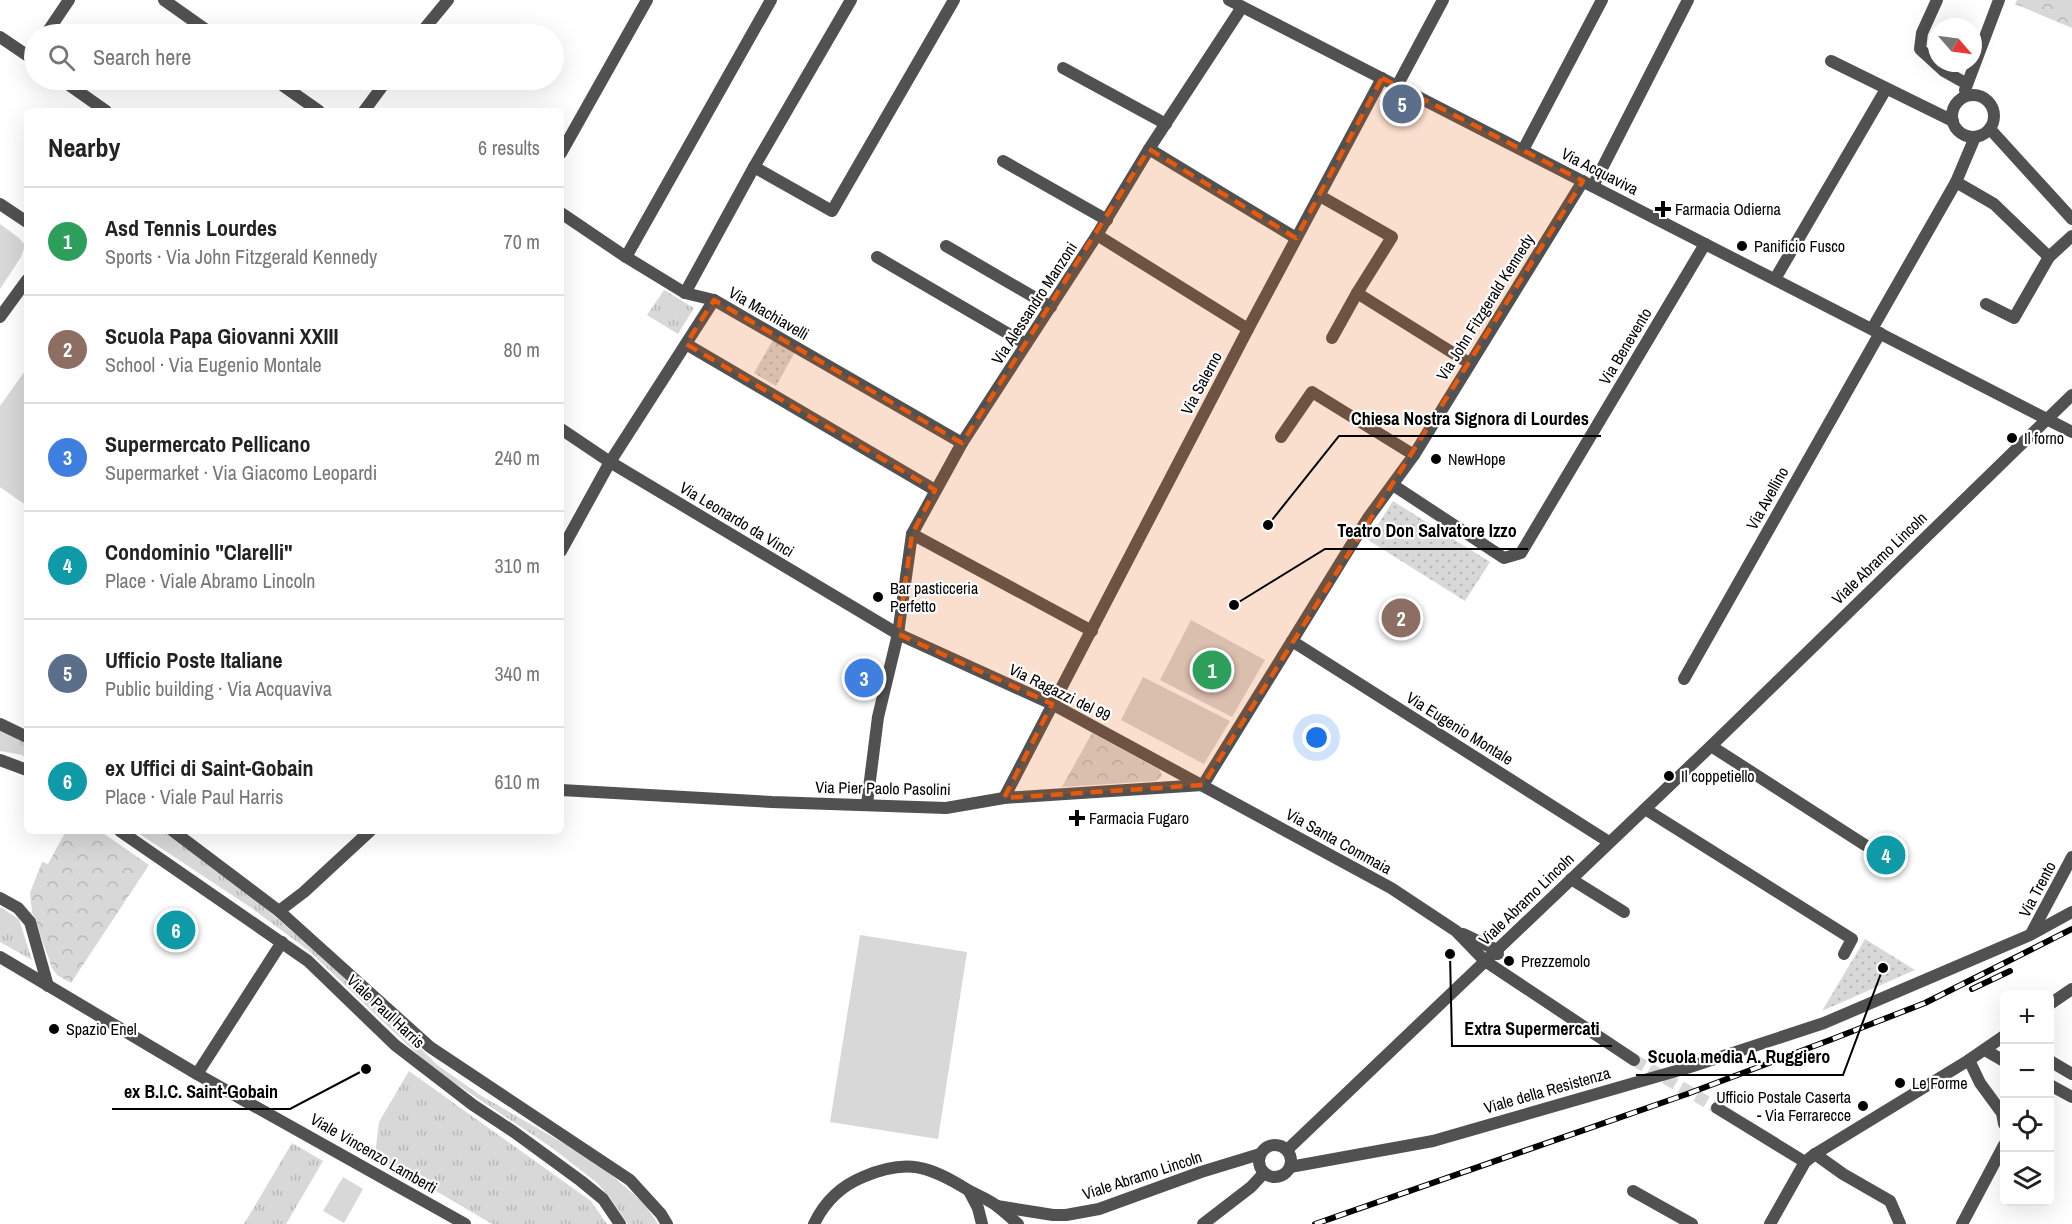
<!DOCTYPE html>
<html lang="en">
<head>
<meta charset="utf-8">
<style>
  body { margin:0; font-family:"Archivo Narrow",sans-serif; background:#f2f2f2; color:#222 }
  .controls { position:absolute; right:18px; bottom:18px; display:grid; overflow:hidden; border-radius:9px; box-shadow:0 6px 24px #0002 }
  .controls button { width:54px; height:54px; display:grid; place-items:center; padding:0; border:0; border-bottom:2px solid #e0e0e0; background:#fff; color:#222; font:30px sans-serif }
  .compass { position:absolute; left:1928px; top:18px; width:54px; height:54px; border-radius:50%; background:#fff; box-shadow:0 6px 24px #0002; rotate:118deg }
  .you { position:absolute; left:1317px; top:738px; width:21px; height:21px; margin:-15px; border:4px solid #fff; border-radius:50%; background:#1a73e8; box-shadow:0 0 0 9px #1a73e833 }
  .badge { display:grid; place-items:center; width:39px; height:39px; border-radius:50%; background:#2563eb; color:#fff; font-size:20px; font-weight:700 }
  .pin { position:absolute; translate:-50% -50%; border:3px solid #fff; box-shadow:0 2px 6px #0006 }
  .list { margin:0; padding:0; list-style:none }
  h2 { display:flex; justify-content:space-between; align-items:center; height:78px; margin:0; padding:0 24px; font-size:26px }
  h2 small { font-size:20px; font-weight:400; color:#767676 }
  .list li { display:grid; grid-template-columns:39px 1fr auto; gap:18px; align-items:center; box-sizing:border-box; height:108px; padding:0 24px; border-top:2px solid #e0e0e0 }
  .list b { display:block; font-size:22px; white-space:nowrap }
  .list p { margin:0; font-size:20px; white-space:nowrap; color:#767676 }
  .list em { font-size:20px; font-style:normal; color:#767676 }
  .icon { flex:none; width:33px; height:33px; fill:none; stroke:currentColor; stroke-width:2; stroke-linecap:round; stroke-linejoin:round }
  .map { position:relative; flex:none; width:2072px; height:1224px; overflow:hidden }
  .search { position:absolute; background:#fff; box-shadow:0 6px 24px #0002; left:24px; top:24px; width:540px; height:66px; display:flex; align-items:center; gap:15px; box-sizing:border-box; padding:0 21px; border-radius:33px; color:#767676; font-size:22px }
  .panel { position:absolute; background:#fff; box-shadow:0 6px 24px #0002; left:24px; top:108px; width:540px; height:726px; border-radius:9px }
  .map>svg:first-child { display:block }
  .grass { fill:url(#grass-tufts) }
  .park { fill:url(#park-crowns) }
  .garden { fill:url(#garden-dots) }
  .pitch { fill:#d8d8d8 }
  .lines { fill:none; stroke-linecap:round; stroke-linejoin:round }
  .minor-tunnel { stroke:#d9d9d9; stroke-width:12; stroke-dasharray:12 6; stroke-linecap:butt }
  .minor { stroke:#515151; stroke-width:12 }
  .rail-casing { stroke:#000; stroke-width:6 }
  .rail { stroke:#fff; stroke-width:4; stroke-dasharray:11; stroke-linecap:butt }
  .marked { fill:#e8590c; fill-opacity:0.2; stroke:#e8590c; stroke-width:4.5; stroke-dasharray:12 8; stroke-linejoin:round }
  .poi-dot { fill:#000; stroke:#fff; stroke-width:2 }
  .labels { text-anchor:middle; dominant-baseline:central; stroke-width:4.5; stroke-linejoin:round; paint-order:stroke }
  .street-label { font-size:16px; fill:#000; stroke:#fff }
  .poi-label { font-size:16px; fill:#000; stroke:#fff; text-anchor:start }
  .leader { fill:none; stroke:#000; stroke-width:2 }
  .callout-dot { fill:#000; stroke:#fff; stroke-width:2 }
  .callout-label { font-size:18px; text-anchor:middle; font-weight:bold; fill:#000; stroke:#fff; stroke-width:4.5; stroke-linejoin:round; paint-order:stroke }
</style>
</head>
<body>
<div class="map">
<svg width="2072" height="1224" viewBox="0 0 2072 1224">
  <defs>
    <pattern id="grass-tufts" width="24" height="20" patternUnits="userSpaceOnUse" patternTransform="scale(1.5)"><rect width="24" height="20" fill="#d8d8d8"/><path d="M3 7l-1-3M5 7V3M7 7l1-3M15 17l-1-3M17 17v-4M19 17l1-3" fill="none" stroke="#b8b8b8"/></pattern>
    <pattern id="park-crowns" width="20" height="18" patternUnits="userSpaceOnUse" patternTransform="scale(1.5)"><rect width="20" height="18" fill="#d8d8d8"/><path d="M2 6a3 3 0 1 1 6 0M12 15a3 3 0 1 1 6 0" fill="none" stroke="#b8b8b8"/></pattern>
    <pattern id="garden-dots" width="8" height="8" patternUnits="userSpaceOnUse" patternTransform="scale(1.5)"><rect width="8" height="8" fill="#d8d8d8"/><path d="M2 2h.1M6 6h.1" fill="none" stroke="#b8b8b8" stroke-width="1.8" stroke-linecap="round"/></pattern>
  </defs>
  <rect width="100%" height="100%" fill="#fff"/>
  <!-- grass -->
  <g class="grass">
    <path d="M664,290L694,308L678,334L647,315Z"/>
    <path d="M0,729L27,744V759L22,755L0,751Z"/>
    <path d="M135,831H164L255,899L390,1017L436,1064L480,1095L596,1162L645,1204L658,1224H628L608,1195L596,1182L551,1147L432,1068L308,950L250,907Z"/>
    <path d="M0,907L19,919L32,960L0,942Z"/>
    <path d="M409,1071L591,1201L607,1224H492L375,1155L379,1122Z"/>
    <path d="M292,1143L323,1161L286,1224H244Z"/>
  </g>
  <!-- park -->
  <g class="park">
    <path d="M2017,0H2072V28L2015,4Z"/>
    <path d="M1092,733L1160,770L1162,776L1156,781L1062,787Z"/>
    <path d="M66,831H100L149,865L71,983L57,975L52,968L32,912L30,893L42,862L48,864Z"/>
  </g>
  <!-- garden -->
  <g class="garden">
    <path d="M773,340L795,352L776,386L754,373Z"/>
    <path d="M1393,501L1490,562L1465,601L1368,540Z"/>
    <path d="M1865,939L1915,970L1822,1011Z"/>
  </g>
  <!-- pitch -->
  <g class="pitch">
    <path d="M0,224L19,238L25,245L21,257L0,289Z"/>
    <path d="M27,368V506L0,487V406Z"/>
    <path d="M1191,620L1265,660L1232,717L1160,680Z"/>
    <path d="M1143,677L1230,721L1204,764L1121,720Z"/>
    <path d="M860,935L967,952L938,1139L830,1122Z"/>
    <path d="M343,1177L363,1189L344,1223L323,1211Z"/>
  </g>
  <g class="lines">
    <!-- minor-tunnel -->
    <path class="minor-tunnel" d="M1634,1060L1717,1108"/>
    <!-- minor -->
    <g class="minor">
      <path d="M164,0L212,34"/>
      <path d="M1229,0L2072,432"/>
      <path d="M1937,0L1922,33L1920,49L1944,71L1967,84"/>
      <path d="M46,34L69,0"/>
      <path d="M420,34L448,0"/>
      <path d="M0,37L34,60"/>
      <path d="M1831,61L1953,121"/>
      <path d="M1063,68L1166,124"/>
      <path d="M62,80L106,111"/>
      <path d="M275,80L319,111"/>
      <path d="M1397,86L1443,0"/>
      <path d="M1965,90L1999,0"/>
      <circle cx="1973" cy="116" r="21"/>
      <path d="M364,111L387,80"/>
      <path d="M1990,129L2072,219"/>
      <path d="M1149,149L1296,238"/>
      <path d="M1523,150L1602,0"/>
      <path d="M561,153L647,0"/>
      <path d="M1003,161L1107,220"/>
      <path d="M754,167L832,211L954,0"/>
      <path d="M1956,182L1994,204L2049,257L2072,236"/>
      <path d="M1593,186L1688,0"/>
      <path d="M1320,196L1392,237L1357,293L1469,363"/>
      <path d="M0,204L27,222"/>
      <path d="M561,213L626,257L685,293L714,300L962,443"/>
      <path d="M1097,235L1248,329"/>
      <path d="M946,246L1051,307"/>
      <path d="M626,257L771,0"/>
      <path d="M877,257L1026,344"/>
      <path d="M1775,279L1886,89"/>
      <path d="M685,293L754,167L851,0"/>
      <path d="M1986,304L2014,318L2049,257"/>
      <path d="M0,317L27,280"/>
      <path d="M1872,329L1956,182L1975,137"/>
      <path d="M1332,338L1357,293"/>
      <path d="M686,344L935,490"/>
      <path d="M561,429L610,462L898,634L1052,704L1391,888L1456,931L1485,961L1634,1060"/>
      <path d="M1281,437L1312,392L1414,455"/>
      <path d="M1393,485L1504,558L1521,553L1705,244"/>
      <path d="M912,534L1092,631"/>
      <path d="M561,551L610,462L714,300"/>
      <path d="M1292,641L1609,842"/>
      <path d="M1684,679L1880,333"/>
      <path d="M0,724L27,737"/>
      <path d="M1711,746L1865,845"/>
      <path d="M0,760L27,770"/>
      <path d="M1203,785L1368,518L1414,455L1583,181"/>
      <path d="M561,790L772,802L946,808L1004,798L1203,785"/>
      <path d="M1004,798L1248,329L1382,78"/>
      <path d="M867,804L878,717L898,634L912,534L962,443L1097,235L1149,149L1242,7"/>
      <path d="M1645,809L1852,939L1844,954"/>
      <path d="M120,831L308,961L395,1045L473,1105L514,1132L581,1181L603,1199L620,1224"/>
      <path d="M173,831L279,911L430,1047L630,1180L661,1214L667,1224"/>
      <path d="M1571,879L1624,912"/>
      <path d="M0,898L18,908L30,922L48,986"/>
      <path d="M279,911L304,892L370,831"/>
      <path d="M1463,934L1497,950L1498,954"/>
      <path d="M2031,934L2072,857"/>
      <path d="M0,957L197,1074L465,1224"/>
      <path d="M2050,1004L2072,989"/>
      <path d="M1985,1050L2004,1061"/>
      <path d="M1969,1060L1980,1083L2002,1113L2004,1124"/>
      <path d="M2050,1061L2072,1074"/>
      <path d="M197,1074L282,942"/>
      <path d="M2050,1085L2072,1097"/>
      <path d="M1717,1108L1805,1162"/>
      <circle cx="1275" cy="1161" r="16"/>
      <path d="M1287,1150L1711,746L2072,395"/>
      <path d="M1815,1154L1843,1174L1890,1201L1900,1224"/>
      <path d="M1290,1167L1433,1141L1690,1067L1824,1023L2030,935L2072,912"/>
      <path d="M969,1191L978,1208L982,1224"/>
      <path d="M1633,1191L1692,1224"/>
      <path d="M997,1206L1053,1215H1066L1099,1209L1201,1172L1260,1154"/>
      <path d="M814,1224C824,1203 841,1186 863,1177C907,1158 929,1166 968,1190C977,1195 988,1199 997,1206C1004,1211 1011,1218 1018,1224"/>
      <path d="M1203,1224L1251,1187L1264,1173"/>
      <path d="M1770,1224L1805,1162L1815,1154L1969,1060L2004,1036"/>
      <path d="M1962,1224L2004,1145"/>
    </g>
    <defs>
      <g id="rail">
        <path d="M1972,989L2010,971"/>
        <path d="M1315,1224L1687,1094L1830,1040L1925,1003L2072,929"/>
      </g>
    </defs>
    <!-- rail casing -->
    <use href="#rail" class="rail-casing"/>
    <!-- rail -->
    <use href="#rail" class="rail"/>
  </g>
  <!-- marked area -->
  <path class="marked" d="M1382,78L1583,181L1203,785L1004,798L1052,704L898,634L912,534L935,490L686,344L714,300L962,443L1149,149L1296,238Z"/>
  <!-- markers -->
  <g class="poi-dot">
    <path d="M1660 200h6v6h6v6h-6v6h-6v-6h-6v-6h6z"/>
    <circle cx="1742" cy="246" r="6"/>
    <circle cx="2012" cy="438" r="6"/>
    <circle cx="1436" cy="459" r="6"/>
    <circle cx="878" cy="597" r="6"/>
    <circle cx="1669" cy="776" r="6"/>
    <path d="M1074 809h6v6h6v6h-6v6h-6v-6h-6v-6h6z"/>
    <circle cx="1509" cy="961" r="6"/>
    <circle cx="54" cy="1029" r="6"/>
    <circle cx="1900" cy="1083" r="6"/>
    <circle cx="1863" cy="1106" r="6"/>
  </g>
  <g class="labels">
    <!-- street labels -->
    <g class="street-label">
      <text transform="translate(1600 171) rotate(27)">Via Acquaviva</text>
      <text transform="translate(1034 303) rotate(-57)">Via Alessandro Manzoni</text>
      <text transform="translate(1485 307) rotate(-58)">Via John Fitzgerald Kennedy</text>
      <text transform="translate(769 313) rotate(30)">Via Machiavelli</text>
      <text transform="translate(1625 346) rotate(-59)">Via Benevento</text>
      <text transform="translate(1201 383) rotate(-62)">Via Salerno</text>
      <text transform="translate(1767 498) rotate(-61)">Via Avellino</text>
      <text transform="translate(737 519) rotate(31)">Via Leonardo da Vinci</text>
      <text transform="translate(1879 558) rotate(-44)">Viale Abramo Lincoln</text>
      <text transform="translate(1060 692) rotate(26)">Via Ragazzi del 99</text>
      <text transform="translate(1460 728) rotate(32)">Via Eugenio Montale</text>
      <text transform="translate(883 788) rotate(1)">Via Pier Paolo Pasolini</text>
      <text transform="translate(1339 841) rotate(29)">Via Santa Commaia</text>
      <text transform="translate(2037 889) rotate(-62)">Via Trento</text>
      <text transform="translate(1526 899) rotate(-44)">Viale Abramo Lincoln</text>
      <text transform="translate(386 1011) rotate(43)">Viale Paul Harris</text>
      <text transform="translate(1547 1090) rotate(-16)">Viale della Resistenza</text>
      <text transform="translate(374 1153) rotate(30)">Viale Vincenzo Lamberti</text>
      <text transform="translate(1142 1175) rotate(-18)">Viale Abramo Lincoln</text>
    </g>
    <!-- poi labels -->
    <g class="poi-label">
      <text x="1675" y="209">Farmacia Odierna</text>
      <text x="1754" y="246">Panificio Fusco</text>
      <text x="2024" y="438">Il forno</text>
      <text x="1448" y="459">NewHope</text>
      <text x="890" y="588">Bar pasticceria<tspan x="890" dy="18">Perfetto</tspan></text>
      <text x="1681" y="776">Il coppetiello</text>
      <text x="1089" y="818">Farmacia Fugaro</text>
      <text x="1521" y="961">Prezzemolo</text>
      <text x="66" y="1029">Spazio Enel</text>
      <text x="1912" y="1083">Le Forme</text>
      <text x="1851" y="1097" text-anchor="end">Ufficio Postale Caserta<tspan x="1851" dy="18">- Via Ferrarecce</tspan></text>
    </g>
  </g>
  <!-- callouts -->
  <path class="leader" d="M1268 525L1339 436H1601M1234 605L1325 549H1528M1450 954L1452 1046H1612M1883 968L1843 1075H1636M366 1069L290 1109H112"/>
  <g class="callout-dot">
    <circle cx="1268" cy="525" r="6"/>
    <circle cx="1234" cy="605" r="6"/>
    <circle cx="1450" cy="954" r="6"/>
    <circle cx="1883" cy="968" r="6"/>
    <circle cx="366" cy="1069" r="6"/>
  </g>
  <g class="callout-label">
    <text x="1470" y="425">Chiesa Nostra Signora di Lourdes</text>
    <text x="1427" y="537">Teatro Don Salvatore Izzo</text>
    <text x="1532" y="1035">Extra Supermercati</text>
    <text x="1739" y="1063">Scuola media A. Ruggiero</text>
    <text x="201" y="1098">ex B.I.C. Saint-Gobain</text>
  </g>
</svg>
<div class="controls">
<button>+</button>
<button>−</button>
<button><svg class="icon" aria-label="locate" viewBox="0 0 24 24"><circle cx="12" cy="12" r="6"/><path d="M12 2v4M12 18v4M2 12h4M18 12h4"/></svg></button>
<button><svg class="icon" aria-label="layers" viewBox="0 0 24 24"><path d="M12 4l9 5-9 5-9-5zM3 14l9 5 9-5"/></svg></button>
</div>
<svg class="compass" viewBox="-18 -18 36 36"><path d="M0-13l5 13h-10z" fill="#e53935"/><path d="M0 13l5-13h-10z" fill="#767676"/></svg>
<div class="you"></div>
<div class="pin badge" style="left:1212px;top:670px;background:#2e9e5b">1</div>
<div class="pin badge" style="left:1401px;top:618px;background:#8d6e63">2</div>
<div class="pin badge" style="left:864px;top:678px;background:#3f7fe0">3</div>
<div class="pin badge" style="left:1886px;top:855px;background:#0f9aa8">4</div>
<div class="pin badge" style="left:1402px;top:104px;background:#5c6f8a">5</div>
<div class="pin badge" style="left:176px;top:930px;background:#0f9aa8">6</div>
<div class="search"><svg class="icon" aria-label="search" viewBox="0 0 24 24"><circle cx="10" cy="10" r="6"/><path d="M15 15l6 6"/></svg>Search here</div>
<section class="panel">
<h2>Nearby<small>6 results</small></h2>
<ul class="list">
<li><span class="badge" style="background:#2e9e5b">1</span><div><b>Asd Tennis Lourdes</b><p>Sports · Via John Fitzgerald Kennedy</p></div><em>70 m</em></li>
<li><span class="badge" style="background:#8d6e63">2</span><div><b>Scuola Papa Giovanni XXIII</b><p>School · Via Eugenio Montale</p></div><em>80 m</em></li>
<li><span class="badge" style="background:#3f7fe0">3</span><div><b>Supermercato Pellicano</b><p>Supermarket · Via Giacomo Leopardi</p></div><em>240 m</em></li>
<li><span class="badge" style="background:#0f9aa8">4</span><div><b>Condominio &quot;Clarelli&quot;</b><p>Place · Viale Abramo Lincoln</p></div><em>310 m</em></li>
<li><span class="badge" style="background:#5c6f8a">5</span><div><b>Ufficio Poste Italiane</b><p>Public building · Via Acquaviva</p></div><em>340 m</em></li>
<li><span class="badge" style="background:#0f9aa8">6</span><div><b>ex Uffici di Saint-Gobain</b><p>Place · Viale Paul Harris</p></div><em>610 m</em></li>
</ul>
</section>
</div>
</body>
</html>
